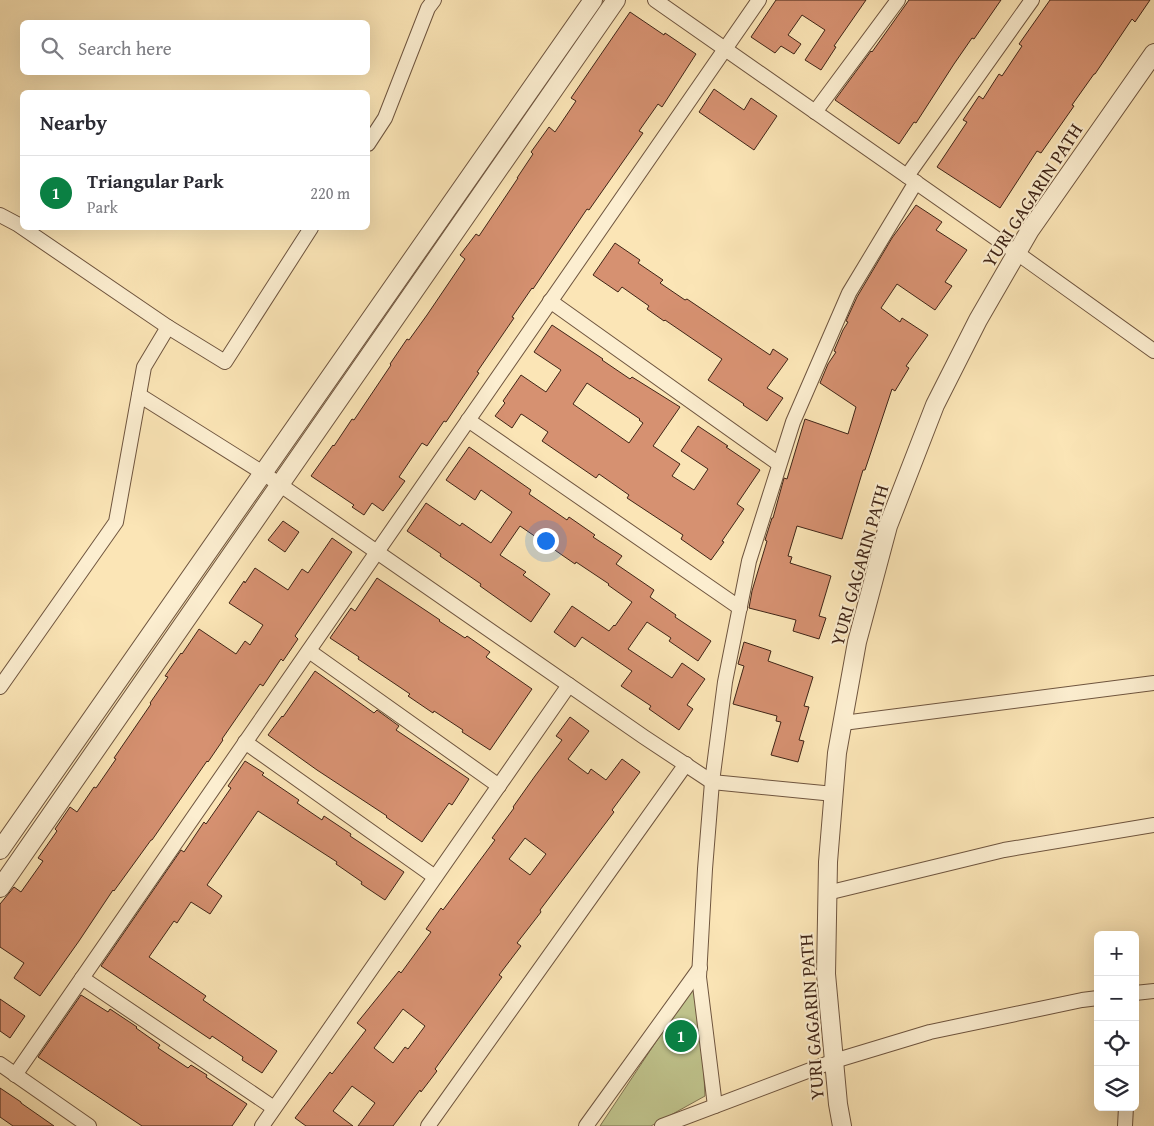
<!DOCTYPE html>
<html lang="en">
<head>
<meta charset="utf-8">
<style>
  body { margin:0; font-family:"Gentium Book Plus",serif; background:#f2f2f3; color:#2b2b33 }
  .controls { position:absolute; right:15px; bottom:15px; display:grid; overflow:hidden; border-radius:8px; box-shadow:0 5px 20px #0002 }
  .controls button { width:45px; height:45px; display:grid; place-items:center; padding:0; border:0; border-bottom:1px solid #e1e1e2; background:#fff; color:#2b2b33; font:25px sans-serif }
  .you { position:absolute; left:545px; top:540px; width:18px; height:18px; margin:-12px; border:4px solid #fff; border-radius:50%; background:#1a73e8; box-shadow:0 0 0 8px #1a73e833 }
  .badge { display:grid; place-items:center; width:32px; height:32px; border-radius:50%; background:#0b8043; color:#fff; font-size:16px; font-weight:700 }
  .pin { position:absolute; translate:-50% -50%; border:2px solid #fff; box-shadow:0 1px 5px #0006 }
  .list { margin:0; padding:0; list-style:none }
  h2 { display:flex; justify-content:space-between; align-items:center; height:65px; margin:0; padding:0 20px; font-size:21px }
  h2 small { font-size:16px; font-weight:400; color:#7c7c81 }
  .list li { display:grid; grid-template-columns:32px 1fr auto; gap:15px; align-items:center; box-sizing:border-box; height:75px; padding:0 20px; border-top:1px solid #e1e1e2 }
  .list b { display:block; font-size:19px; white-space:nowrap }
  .list p { margin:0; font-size:16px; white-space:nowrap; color:#7c7c81 }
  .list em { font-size:16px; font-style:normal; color:#7c7c81 }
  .icon { flex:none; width:28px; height:28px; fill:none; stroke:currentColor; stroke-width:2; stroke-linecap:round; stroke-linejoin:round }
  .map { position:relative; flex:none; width:1154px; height:1126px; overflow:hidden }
  .search { position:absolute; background:#fff; box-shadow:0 5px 20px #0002; left:20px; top:20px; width:350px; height:55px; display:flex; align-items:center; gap:12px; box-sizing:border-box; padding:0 18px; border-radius:8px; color:#7c7c81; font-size:19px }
  .panel { position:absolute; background:#fff; box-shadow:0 5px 20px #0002; left:20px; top:90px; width:350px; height:140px; border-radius:8px }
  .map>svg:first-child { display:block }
  .green { fill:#c0c48d; stroke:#807452 }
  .building { fill:#d69171; stroke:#402517; fill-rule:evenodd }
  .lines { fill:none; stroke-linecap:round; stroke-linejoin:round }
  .minor-casing { stroke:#6f553f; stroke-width:16 }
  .tertiary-casing { stroke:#6f553f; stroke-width:20 }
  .minor { stroke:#fceed0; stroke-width:14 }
  .tertiary { stroke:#fceed0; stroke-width:18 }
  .labels { text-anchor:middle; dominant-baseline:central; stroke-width:4; stroke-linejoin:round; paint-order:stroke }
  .street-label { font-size:19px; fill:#402517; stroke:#fceed0 }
</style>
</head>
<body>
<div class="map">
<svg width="1154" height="1126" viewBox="0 0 1154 1126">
  <rect width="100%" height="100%" fill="#fbe5b6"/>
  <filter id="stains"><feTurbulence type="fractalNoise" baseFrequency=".004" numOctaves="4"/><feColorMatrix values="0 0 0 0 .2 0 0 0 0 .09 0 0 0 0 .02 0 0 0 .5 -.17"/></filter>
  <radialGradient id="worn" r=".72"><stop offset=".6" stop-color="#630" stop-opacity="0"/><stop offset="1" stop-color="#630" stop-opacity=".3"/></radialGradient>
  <!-- green -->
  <path class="green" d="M699,977L705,1096L651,1126H600Z"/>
  <!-- building -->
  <g class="building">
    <path d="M776,0H866L834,46L836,47L821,70L805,60L825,30L802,15L788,35L801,44L794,54L781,46L775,53L751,37Z"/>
    <path d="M909,0H1001L974,39L972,38L954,64L916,123L914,122L899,144L835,100L871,51L872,52Z"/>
    <path d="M1050,0H1150L1135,22L1132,19L1095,74H1094L1072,105L1074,106L1060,126L1041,153L1037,151L1000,208L937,167L967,122L963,120L979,96L983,99L999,74L1002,76L1022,46L1019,44Z"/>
    <path d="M630,12L664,35L665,33L696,54L662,107L658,104L639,131L643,133L589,210L587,209L533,289L532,288L512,317L514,318L477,372L479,373L446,422L444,421L427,446L422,443L399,477L405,481L383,511L372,503L364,515L352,507L354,505L311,476L333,445L334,446L352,419L354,420L391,365L390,364L407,339L409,340L427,315L465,259L460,255L476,234L479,236L518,178H517L533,154L531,152L549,127L555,132L576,101L571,98Z"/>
    <path d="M714,89L744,110L751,98L777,116L754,150L699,112Z"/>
    <path d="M916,205L942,222L936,230L967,250L945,282L952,286L935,310L897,284L881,308L900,322L902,318L928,335L906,366L909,368L895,391L892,389L865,470H863L842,539L797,526L788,556L792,557L790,563L831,576L819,616L826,618L819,639L793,631L796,620L749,608L752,591L767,541L765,540L772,518H773L784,478L787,479L805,419L848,434L856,407L820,383L828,364L836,352L834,351L843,330L848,322L846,321L857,297L892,238Z"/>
    <path d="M615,243L640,260L638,263L663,280L660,283L685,300L687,299L770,355L773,349L788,359L767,388L783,398L767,421L743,405L744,404L708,380L722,359L665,320L664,321L647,309L649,306L622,287L618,292L593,275Z"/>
    <path d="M552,325L603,359L602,360L630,379L632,377L680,407L653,446L680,464L672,476L694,490L708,469L681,451L698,426L728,446L726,447L760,470L737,504L744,509L722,541L724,542L711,560L681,539L683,535L627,498L629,495L599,474L596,478L542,441L548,432L523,415L521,414L512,428L495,416L505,403L503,401L521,375L546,392L561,370L534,352ZM587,383L640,419L639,420L643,423L629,443L573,404Z"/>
    <path d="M469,447L531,490L529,494L567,520L569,517L595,535L593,537L622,556L616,564L654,590L650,597L676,615L675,617L711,641L698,661L669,641L671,638L647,622L628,649L672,678L682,663L705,679L687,705L693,709L679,730L649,709L651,706L621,686L632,671L582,637L575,647L554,632L572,606L609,631L614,625L615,626L632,602L608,585L609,584L576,562L575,564L520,526L500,555L526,572L523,575L550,594L531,622L480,586L481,584L440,556L441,554L407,531L426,503L460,526L462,523L491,543L512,512L481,490L475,500L446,480Z"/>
    <path d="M283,521L299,532L285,552L268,540Z"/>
    <path d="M332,538L352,552L295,636L298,639L283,661L281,659L263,686L260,684L222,739L223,740L208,762L207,761L152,840H151L114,891L113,890L79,941L40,996L14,978L24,963L0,947V904L14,887L21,892L43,861L38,858L57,831L55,829L70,807L77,812L94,787L96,788L116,759L114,758L151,704L150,703L168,677L165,676L181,653L182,654L199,629L236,654L245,641L250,645L263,625L229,603L244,581L245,583L255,568L288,590L302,569L308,573Z"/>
    <path d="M377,578L440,620L439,621L465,638L467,636L490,652L486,657L532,689L490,750L462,732L463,730L434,711L433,713L408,696L410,694L358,659L359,657L330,638L351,608L355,611Z"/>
    <path d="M744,642L771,651L768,661L813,677L804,706L809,707L799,740L804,741L798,762L771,755L781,722L776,721L777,716L733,704L744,666L738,664Z"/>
    <path d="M315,671L374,713L377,710L399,726L396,730L469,779L452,805L449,803L422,842L386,817L387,816L317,770L268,735L282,716L283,717Z"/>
    <path d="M570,717L589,731L568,759L588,774L591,769L606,780L622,759L640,772L612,810L614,812L540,910L541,912L517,943L521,946L499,975L502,977L435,1069L437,1071L421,1092L420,1090L393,1126H358L375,1103L352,1086L333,1111L353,1126H306L295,1118L330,1072L332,1074L366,1030L357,1023L399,971L401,973L431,932L426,929L441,908L443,910L495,840L492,838L514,808L513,807L535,776L562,740L556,736ZM525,838L546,854L530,875L509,859ZM403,1009L425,1026L408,1049L405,1047L393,1063L374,1048Z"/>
    <path d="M245,761L264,773L262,775L299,800L297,803L322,820L324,816L351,834L350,836L404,872L385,900L361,884L362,882L336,864L337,862L258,811L207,885L222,896L210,914L191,902L177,923L174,921L149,957L206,996L203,1000L277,1051L262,1073L242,1060L243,1057L212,1036L210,1039L101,966L181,850L184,852L204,822L206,824L231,788L228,786Z"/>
    <path d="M81,995L108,1012L110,1009L137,1027L136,1028L160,1045L158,1048L188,1068L191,1065L207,1075L206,1077L247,1104L232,1126H142L38,1057Z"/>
    <path d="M0,999L25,1016L10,1038L0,1031Z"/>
    <path d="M0,1088L21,1102V1103L54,1126H13L0,1117Z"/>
  </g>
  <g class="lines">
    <defs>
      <g id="minor">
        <path d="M655,0L1017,253L1154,351"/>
        <path d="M815,112L898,0"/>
        <path d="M368,144L385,118L428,8L434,0"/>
        <path d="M907,176L1032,0"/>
        <path d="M0,215L17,224L168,327L225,362L311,228"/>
        <path d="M550,301L779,464"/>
        <path d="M139,395L263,473L644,737L712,782L834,794"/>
        <path d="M468,420L740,608"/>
        <path d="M309,651L499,786"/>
        <path d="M0,687L116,522L144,367L168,327"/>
        <path d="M843,723L1154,683"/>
        <path d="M245,742L435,877"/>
        <path d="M827,893L1004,850L1154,825"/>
        <path d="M82,978L274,1108"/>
        <path d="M1135,993L1154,991"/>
        <path d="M0,1064L89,1126"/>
        <path d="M15,1075L759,0"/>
        <path d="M715,1106L699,977L705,869L712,782L725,682L749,561L793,422L849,293L916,182"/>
        <path d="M262,1126L569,685"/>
        <path d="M428,1126L686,764"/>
        <path d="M586,1126L700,968"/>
        <path d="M662,1126L834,1061L930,1032L1082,1000L1098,998"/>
        <path d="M1125,1126L1126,1107"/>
      </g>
      <g id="tertiary">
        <path d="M0,850L593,0"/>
        <path d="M0,888L616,0"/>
        <path d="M842,1126L838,1104L826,974L828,862L837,753L857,642L888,526L935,405L978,320L1030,230L1154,53"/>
      </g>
    </defs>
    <!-- minor casing -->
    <use href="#minor" class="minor-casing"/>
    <!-- tertiary casing -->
    <use href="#tertiary" class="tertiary-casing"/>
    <!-- minor -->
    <use href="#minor" class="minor"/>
    <!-- tertiary -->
    <use href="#tertiary" class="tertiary"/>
  </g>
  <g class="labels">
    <!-- street labels -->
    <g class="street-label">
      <text transform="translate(1032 195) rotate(-57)">YURI GAGARIN PATH</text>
      <text transform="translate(859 565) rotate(-74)">YURI GAGARIN PATH</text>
      <text transform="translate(811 1017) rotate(-94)">YURI GAGARIN PATH</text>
    </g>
  </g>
  <rect width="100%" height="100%" filter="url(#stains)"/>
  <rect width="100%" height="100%" fill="url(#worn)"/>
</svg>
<div class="controls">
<button>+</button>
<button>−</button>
<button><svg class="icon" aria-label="locate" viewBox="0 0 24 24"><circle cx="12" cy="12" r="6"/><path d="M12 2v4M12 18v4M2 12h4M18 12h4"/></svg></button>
<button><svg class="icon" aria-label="layers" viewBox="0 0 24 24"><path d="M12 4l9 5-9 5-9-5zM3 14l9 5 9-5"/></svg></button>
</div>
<div class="you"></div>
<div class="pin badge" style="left:681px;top:1036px">1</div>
<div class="search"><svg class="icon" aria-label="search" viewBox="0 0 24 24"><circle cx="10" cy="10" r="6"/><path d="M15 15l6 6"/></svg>Search here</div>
<section class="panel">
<h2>Nearby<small></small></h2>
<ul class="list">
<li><span class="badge">1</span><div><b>Triangular Park</b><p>Park</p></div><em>220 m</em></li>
</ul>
</section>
</div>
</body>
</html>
